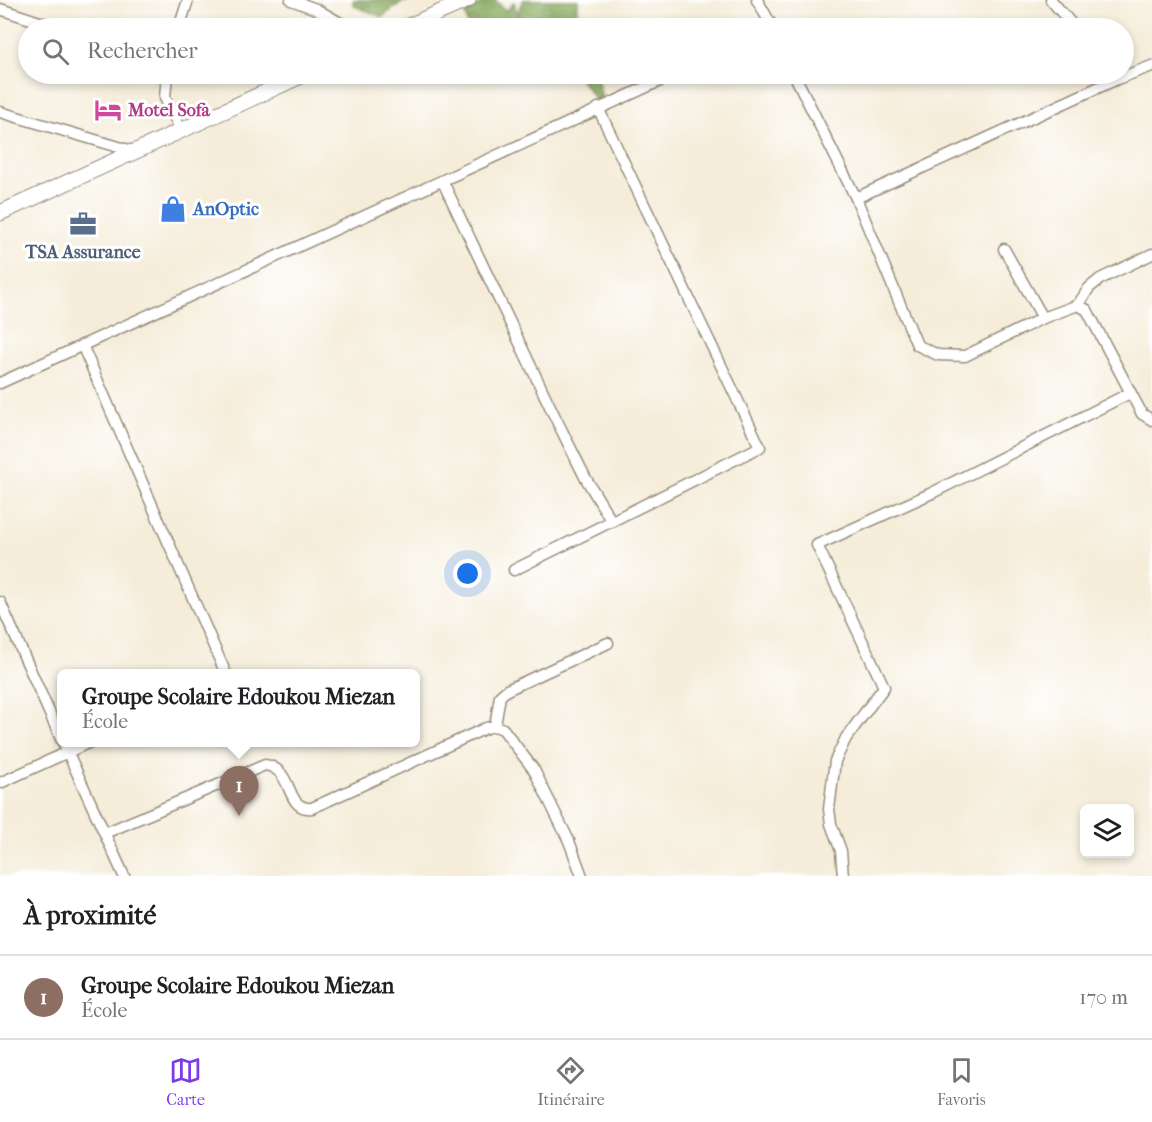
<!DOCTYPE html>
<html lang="fr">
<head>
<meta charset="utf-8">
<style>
  body { margin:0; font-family:"IM FELL French Canon",serif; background:#f6f6f6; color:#202124 }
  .controls { position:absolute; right:18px; bottom:18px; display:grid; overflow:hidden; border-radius:9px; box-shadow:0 3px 9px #0003 }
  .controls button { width:54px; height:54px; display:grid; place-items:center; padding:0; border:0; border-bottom:2px solid #e0e0e0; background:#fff; color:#202124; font:30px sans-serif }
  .you { position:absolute; left:468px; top:574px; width:21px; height:21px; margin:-15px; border:4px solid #fff; border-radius:50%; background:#1a73e8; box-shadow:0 0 0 9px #1a73e833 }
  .badge { display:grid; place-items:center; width:39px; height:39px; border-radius:50%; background:#7c3aed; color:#fff; font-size:20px; font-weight:700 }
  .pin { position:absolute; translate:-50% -50px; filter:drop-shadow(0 2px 3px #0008) }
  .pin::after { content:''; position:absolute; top:32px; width:21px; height:18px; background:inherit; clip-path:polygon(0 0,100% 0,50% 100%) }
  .popup { position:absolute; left:57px; top:669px; width:363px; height:78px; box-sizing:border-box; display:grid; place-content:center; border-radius:9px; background:#fff; filter:drop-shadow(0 2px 4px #0005); font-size:20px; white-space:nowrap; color:#757577 }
  .popup b { font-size:22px; color:#202124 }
  .popup::after { content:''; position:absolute; left:50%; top:100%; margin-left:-12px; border:12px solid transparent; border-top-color:#fff }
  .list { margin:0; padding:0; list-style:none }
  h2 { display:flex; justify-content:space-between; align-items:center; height:78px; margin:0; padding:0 24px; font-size:26px }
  h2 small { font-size:20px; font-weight:400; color:#757577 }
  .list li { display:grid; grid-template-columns:39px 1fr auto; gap:18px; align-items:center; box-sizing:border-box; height:84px; padding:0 24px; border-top:2px solid #e0e0e0 }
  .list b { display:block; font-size:22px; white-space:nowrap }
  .list p { margin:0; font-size:20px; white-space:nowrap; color:#757577 }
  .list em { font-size:20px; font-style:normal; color:#757577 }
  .icon { flex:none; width:33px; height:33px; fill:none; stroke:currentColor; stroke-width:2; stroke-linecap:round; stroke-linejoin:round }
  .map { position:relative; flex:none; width:1152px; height:876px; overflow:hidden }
  .search { position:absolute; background:#fff; box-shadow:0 3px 9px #0003; left:18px; right:18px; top:18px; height:66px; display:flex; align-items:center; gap:15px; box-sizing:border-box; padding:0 21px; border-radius:33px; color:#757577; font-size:22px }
  .sheet { height:162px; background:#fff }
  nav { display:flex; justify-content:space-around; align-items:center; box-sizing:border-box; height:84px; border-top:2px solid #e0e0e0; background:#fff; font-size:16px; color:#757577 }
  nav a { display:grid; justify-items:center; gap:3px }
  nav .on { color:#7c3aed }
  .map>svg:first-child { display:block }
  .forest { fill:url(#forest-crowns); stroke:#616a3e; stroke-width:1.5 }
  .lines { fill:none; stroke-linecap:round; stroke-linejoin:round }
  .street-casing { stroke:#988c7c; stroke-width:13 }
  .secondary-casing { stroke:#988c7c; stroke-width:17 }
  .street { stroke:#fff; stroke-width:10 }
  .secondary { stroke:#fff; stroke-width:15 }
  .labels { text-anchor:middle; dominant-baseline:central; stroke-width:6; stroke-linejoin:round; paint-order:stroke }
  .hotel-label { font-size:18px; font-weight:bold; fill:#b23c85; stroke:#fff; text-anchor:start }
  .shop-label { font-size:18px; font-weight:bold; fill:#366cbe; stroke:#fff; text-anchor:start }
  .service-label { font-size:18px; font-weight:bold; fill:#4e5e75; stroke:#fff }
</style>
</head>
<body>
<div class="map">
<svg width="1152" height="876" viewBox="0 0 1152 876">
  <defs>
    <pattern id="forest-crowns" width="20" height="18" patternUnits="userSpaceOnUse" patternTransform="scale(1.5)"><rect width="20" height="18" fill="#87aa5f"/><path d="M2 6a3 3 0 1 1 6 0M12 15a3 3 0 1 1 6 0" fill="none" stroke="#708b4e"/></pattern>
  </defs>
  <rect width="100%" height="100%" fill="#fff"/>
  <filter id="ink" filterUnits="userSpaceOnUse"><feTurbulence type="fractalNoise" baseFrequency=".0167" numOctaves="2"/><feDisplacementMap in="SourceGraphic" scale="12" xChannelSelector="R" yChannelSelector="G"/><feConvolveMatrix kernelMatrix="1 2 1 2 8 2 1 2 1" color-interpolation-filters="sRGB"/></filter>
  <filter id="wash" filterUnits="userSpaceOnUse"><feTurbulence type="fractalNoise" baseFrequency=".008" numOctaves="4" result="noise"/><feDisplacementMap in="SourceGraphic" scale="24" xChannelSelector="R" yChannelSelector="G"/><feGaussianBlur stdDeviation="1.35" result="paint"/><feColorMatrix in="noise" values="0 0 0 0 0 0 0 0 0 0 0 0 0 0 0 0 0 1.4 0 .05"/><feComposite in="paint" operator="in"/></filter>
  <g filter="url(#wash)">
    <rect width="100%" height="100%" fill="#f5edda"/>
    <!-- forest -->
    <g class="forest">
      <path d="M353,0H416L402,2L382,17L354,6Z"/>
      <path d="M487,0H495L506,11L514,2L520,28H469L465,14Z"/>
      <path d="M523,0H578V13L573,17L582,28H522L518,11Z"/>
      <path d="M577,74H596L602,98L596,101Z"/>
    </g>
  </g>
  <g filter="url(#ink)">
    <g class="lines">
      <defs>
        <g id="street">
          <path d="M291,0L316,9L349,28"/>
          <path d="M757,0L773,28"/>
          <path d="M1051,0L1075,28"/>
          <path d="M0,9L58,28"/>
          <path d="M179,28L188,0"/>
          <path d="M167,74L165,98L181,130"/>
          <path d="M794,74L856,198L917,345L938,355L965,356L1043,318L1078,305L1089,288L1100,279L1152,254"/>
          <path d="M0,112L136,152"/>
          <path d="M443,182L556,419L585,477L612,522"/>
          <path d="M856,198L1117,79L1152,66"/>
          <path d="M1004,249L1043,318"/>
          <path d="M1078,305L1087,310L1142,414L1152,420"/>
          <path d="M82,345L226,674"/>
          <path d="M0,383L675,74"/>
          <path d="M514,570L760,447L598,108"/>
          <path d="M0,602L62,741"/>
          <path d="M495,726L500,696L507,690L608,643"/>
          <path d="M63,742L124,876"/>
          <path d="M0,783L90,742"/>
          <path d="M105,833L265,765C295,769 284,811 312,808L486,728L495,726L503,729L534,770L569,841L582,876"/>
          <path d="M843,876L841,851L831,824L829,809L835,761L846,738L884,687L817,545L932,493L1130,393"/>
        </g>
        <g id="secondary">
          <path d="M404,28L468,0"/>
          <path d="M0,213L305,74"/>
        </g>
      </defs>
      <!-- street casing -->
      <use href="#street" class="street-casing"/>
      <!-- secondary casing -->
      <use href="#secondary" class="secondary-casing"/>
      <!-- street -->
      <use href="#street" class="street"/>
      <!-- secondary -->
      <use href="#secondary" class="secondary"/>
    </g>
  </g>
  <!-- icons -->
  <defs>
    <symbol id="hotel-bare" viewBox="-9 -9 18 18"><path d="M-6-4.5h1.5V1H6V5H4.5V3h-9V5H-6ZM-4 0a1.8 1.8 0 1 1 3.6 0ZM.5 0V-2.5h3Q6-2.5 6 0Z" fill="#d1479c" stroke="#fff" stroke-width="2.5" paint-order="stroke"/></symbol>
    <symbol id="shop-bare" viewBox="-9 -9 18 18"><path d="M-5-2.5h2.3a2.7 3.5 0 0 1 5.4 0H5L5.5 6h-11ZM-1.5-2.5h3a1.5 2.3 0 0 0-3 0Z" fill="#3f7fe0" stroke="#fff" stroke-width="2.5" paint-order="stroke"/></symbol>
    <symbol id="office-bare" viewBox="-9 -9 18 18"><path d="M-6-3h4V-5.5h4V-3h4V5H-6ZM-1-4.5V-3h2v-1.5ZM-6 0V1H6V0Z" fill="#5c6f8a" stroke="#fff" stroke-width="2.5" paint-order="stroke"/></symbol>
  </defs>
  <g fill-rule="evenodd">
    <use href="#hotel-bare" x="89" y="91" width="38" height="38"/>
    <use href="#shop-bare" x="154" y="190" width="38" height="38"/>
    <use href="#office-bare" x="64" y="205" width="38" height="38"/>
  </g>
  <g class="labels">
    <!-- hotel labels -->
    <g class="hotel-label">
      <text x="128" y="110">Motel Sofa</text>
    </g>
    <!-- shop labels -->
    <g class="shop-label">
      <text x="193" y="209">AnOptic</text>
    </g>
    <!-- service labels -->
    <g class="service-label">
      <text x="83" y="252">TSA Assurance</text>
    </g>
  </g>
</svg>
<div class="controls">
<button><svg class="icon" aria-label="layers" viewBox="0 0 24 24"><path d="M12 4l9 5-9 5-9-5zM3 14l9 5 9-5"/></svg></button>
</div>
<div class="you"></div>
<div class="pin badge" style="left:239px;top:816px;background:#8d6e63">1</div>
<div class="popup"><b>Groupe Scolaire Edoukou Miezan</b>École</div>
<div class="search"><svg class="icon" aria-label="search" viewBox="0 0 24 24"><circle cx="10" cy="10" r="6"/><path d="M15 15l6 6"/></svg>Rechercher</div>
</div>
<section class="sheet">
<h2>À proximité<small></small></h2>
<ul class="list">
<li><span class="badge" style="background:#8d6e63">1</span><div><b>Groupe Scolaire Edoukou Miezan</b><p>École</p></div><em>170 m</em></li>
</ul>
</section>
<nav>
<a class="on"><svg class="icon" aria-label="map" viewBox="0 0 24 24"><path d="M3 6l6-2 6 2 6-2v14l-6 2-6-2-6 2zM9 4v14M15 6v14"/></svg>Carte</a>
<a><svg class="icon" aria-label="directions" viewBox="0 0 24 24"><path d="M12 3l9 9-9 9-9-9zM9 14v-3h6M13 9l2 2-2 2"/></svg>Itinéraire</a>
<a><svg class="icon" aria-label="saved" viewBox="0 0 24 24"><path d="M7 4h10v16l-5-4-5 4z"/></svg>Favoris</a>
</nav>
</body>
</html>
